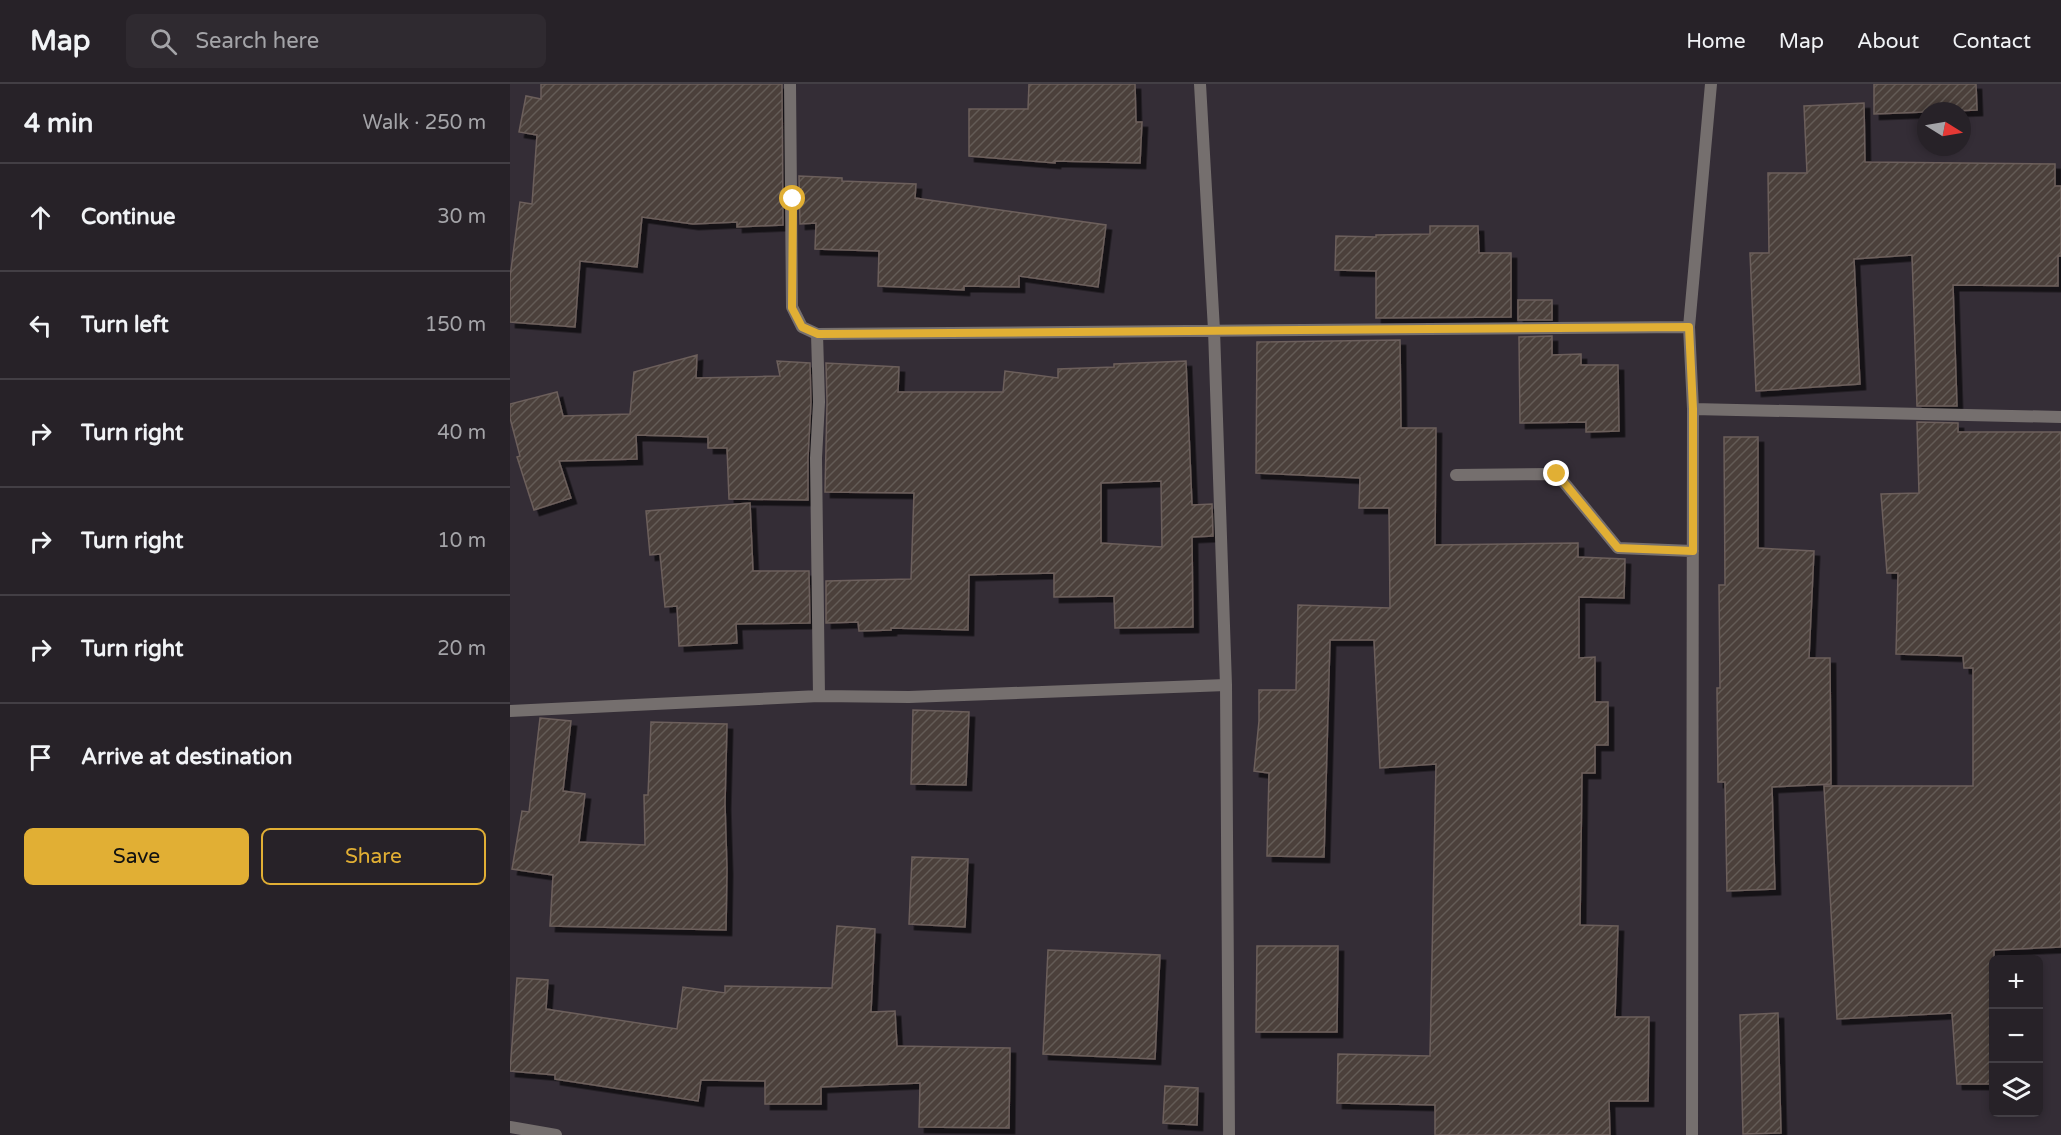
<!DOCTYPE html>
<meta charset="utf-8">
<style>
:root{--surface:#272228;--page:#2f2a30;--text:#f1f3f6;--muted:#a4a4a8;--line:#433f45;--accent:#e1af34}
body{margin:0;font-family:"Varela Round",sans-serif;background:var(--page);color:var(--text)}
.controls{position:absolute;right:18px;bottom:18px;display:grid;overflow:hidden;border-radius:9px;box-shadow:0 3px 9px #0003}
.controls button{width:54px;height:54px;display:grid;place-items:center;padding:0;border:0;border-bottom:2px solid var(--line);background:var(--surface);color:var(--text);font:30px sans-serif}
.compass{position:absolute;left:1407px;top:18px;width:54px;height:54px;border-radius:50%;background:var(--surface);box-shadow:0 3px 9px #0003;rotate:101deg}
.stop{position:absolute;width:18px;height:18px;margin:-14px;border:4px solid #e1af34;border-radius:50%;background:#fff}
.stop.end{background:#e1af34;border-color:#fff;box-shadow:0 2px 6px #0008}
.list{margin:0;padding:0;list-style:none}
h2{display:flex;justify-content:space-between;align-items:center;height:78px;margin:0;padding:0 24px;font-size:26px}
h2 small{font-size:20px;font-weight:400;color:var(--muted)}
.list li{display:grid;grid-template-columns:39px 1fr auto;gap:18px;align-items:center;box-sizing:border-box;height:108px;padding:0 24px;border-top:2px solid var(--line)}
.list b{display:block;font-size:22px;white-space:nowrap}
.list em{font-size:20px;font-style:normal;color:var(--muted)}
.actions{display:flex;gap:12px;padding:18px 24px}
.actions a{flex:1;padding:14px 0;border:2px solid var(--accent);border-radius:9px;text-align:center;font-size:21px;color:var(--accent)}
.actions .main{background:var(--accent);color:#111}
.icon{flex:none;width:33px;height:33px;fill:none;stroke:currentColor;stroke-width:2;stroke-linecap:round;stroke-linejoin:round}
.map{position:relative;flex:none;width:1551px;height:1051px;overflow:hidden}
header{display:flex;align-items:center;gap:36px;box-sizing:border-box;height:84px;padding:0 30px;background:var(--surface);border-bottom:2px solid var(--line)}
header strong{font-size:28px}
nav{display:flex;gap:33px;margin-inline-start:auto;font-size:21px}
.search{width:420px;height:54px;background:var(--page);display:flex;align-items:center;gap:15px;box-sizing:border-box;padding:0 21px;border-radius:9px;color:var(--muted);font-size:22px}
main{display:flex}
aside{flex:1;background:var(--surface)}
.map>svg:first-child{display:block}
.building{fill:url(#building-hatch);stroke:#6c5f5b;stroke-width:1.5;fill-rule:evenodd;filter:url(#shadow)}
.lines{fill:none;stroke-linecap:round;stroke-linejoin:round}
.street{stroke:#756f6e;stroke-width:12}
.route{stroke:#e1af34;stroke-width:8}
</style>
<header>
<strong>Map</strong>
<div class="search"><svg class="icon" aria-label="search" viewBox="0 0 24 24"><circle cx="10" cy="10" r="6"/><path d="M15 15l6 6"/></svg>Search here</div>
<nav><a>Home</a><a>Map</a><a>About</a><a>Contact</a></nav>
</header>
<main>
<aside>
<h2>4 min<small>Walk · 250 m</small></h2>
<ul class="list">
<li><svg class="icon" aria-label="ahead" viewBox="0 0 24 24"><path d="M12 20V5M6 11l6-6 6 6"/></svg><div><b>Continue</b></div><em>30 m</em></li>
<li><svg class="icon" aria-label="left" viewBox="0 0 24 24"><path d="M17 20v-9H6M10 6l-5 5 5 5"/></svg><div><b>Turn left</b></div><em>150 m</em></li>
<li><svg class="icon" aria-label="right" viewBox="0 0 24 24"><path d="M7 20v-9h11M14 6l5 5-5 5"/></svg><div><b>Turn right</b></div><em>40 m</em></li>
<li><svg class="icon" aria-label="right" viewBox="0 0 24 24"><path d="M7 20v-9h11M14 6l5 5-5 5"/></svg><div><b>Turn right</b></div><em>10 m</em></li>
<li><svg class="icon" aria-label="right" viewBox="0 0 24 24"><path d="M7 20v-9h11M14 6l5 5-5 5"/></svg><div><b>Turn right</b></div><em>20 m</em></li>
<li><svg class="icon" aria-label="arrive" viewBox="0 0 24 24"><path d="M6 21V4h12l-3 4 3 4H6"/></svg><div><b>Arrive at destination</b></div></li>
</ul>
<div class="actions"><a class="main">Save</a><a>Share</a></div>
</aside>
<div class="map">
<svg width="1551" height="1051" viewBox="0 0 1551 1051">
<defs>
<pattern id="building-hatch" width="6" height="6" patternUnits="userSpaceOnUse" patternTransform="scale(1.5)"><rect width="6" height="6" fill="#4b403b"/><path d="M-1 1l2-2M0 6l6-6M5 7l2-2" fill="none" stroke="#645b57"/></pattern>
<filter id="shadow"><feDropShadow dx="5.5" dy="5.5" stdDeviation="0" flood-color="#0009"/></filter>
</defs>
<rect width="100%" height="100%" fill="#342d36"/>
<!-- building -->
<path class="building" d="M31,0H272L273,141L227,143V138L183,140L132,133L127,183L70,177L65,243L0,238V193L10,118L22,120L27,51L9,48L16,12L31,15Z
M519,0H625L626,38H632L630,79L545,77V79L459,72V25H518Z
M1364,0H1466L1467,26L1364,30Z
M1354,19L1355,78L1545,80V102H1551V172H1548V202L1443,201L1447,322H1407L1402,171L1344,175L1350,300L1246,307L1240,169H1259L1258,89H1297L1294,22Z
M289,92L332,94V97L406,100L405,114L596,141L588,203L509,192V203L454,202V206L368,202L369,167L305,165L306,139L290,140Z
M920,142H968L969,169H1001V233L866,234V187L825,186L826,152L866,153V151L920,150Z
M1008,216H1042V236H1008Z
M1042,252V271L1071,270V281H1108L1109,347L1076,348V338L1010,339L1009,253Z
M890,256L891,344H926L925,461L1068,459V473L1115,475L1114,514L1069,513V574L1085,573V618H1098V661H1085V689H1072L1070,841L1108,842L1105,933H1139L1138,1017H1099L1100,1051H925V1021L827,1019L828,970L920,972L926,680L870,684L864,556H820L814,773L757,772L759,689L744,687L749,637V606H786L788,521L880,524L879,424H849L850,394L746,389L747,258Z
M187,271L186,294L270,292L267,277L300,279L301,318L298,374V416L219,415L217,364H198V353L126,351L127,375L49,377L61,414L24,426L7,373L10,372L0,334V320L47,308L53,332L120,330L124,288Z
M676,277L682,421L702,420L703,452L682,453L683,543L605,544L604,512L544,513V489L459,491L458,546L381,544V546L349,547L348,538L316,539V497L401,495L404,409L315,408L317,318L316,279L389,283L388,308H493L495,287L548,294V285L604,283V280ZM651,397L652,463L591,459V399Z
M1407,338L1448,339V348H1551V863L1484,866V1000H1447L1442,929L1327,935L1314,702H1463V584H1454L1453,572L1386,570L1388,489H1377L1371,410L1409,409Z
M1214,353H1248V464L1304,467L1299,574H1320L1321,700L1262,703L1265,805L1217,807L1215,698H1208L1207,604H1210L1209,501H1215Z
M240,419L243,487H299L300,539L226,540L227,559L169,562L167,522L155,523L150,470L140,471L136,427Z
M403,626L459,628L456,701L401,700Z
M30,634L61,637L53,707L75,710L69,758L135,761L134,711H138L141,638L217,640L215,720L217,785L216,846L40,842L43,791L2,785L12,727L19,728Z
M402,773L458,775L455,843L399,840Z
M327,842L365,845L361,928L385,927L387,962L500,964L499,1044L409,1043L410,999L311,1003V1020H255V997L191,996L188,1017L45,995V991L0,987L7,894L38,896L36,925L167,945L173,903L215,909V902L322,904Z
M747,862H828L827,948H746Z
M538,866L650,871L645,975L533,970Z
M1268,929L1271,1049L1233,1050L1230,931Z
M655,1002L688,1004L687,1041L653,1039Z"/>
<g class="lines">
<!-- street -->
<path class="street" d="M280,0L282,223L292,243L307,250L309,318L306,374L309,612
M690,0L704,246L716,601L719,1051
M307,250L1179,243
M1183,325L1551,333
M946,391L1047,390L1108,464L1183,467
M0,627L309,612L399,613L716,601
M0,1043L46,1051
M1182,1051L1183,325L1179,243L1201,0"/>
</g>
<g class="lines">
<!-- route -->
<path class="route" d="M283,115L282,224L292,243L308,250L1179,243L1183,325V467L1108,464L1047,390"/>
</g>
</svg>
<div class="controls">
<button>+</button>
<button>−</button>
<button><svg class="icon" aria-label="layers" viewBox="0 0 24 24"><path d="M12 4l9 5-9 5-9-5zM3 14l9 5 9-5"/></svg></button>
</div>
<svg class="compass" viewBox="-18 -18 36 36"><path d="M0-13l5 13h-10z" fill="#e53935"/><path d="M0 13l5-13h-10z" fill="#a4a4a8"/></svg>
<div class="stop" style="left:283px;top:115px"></div>
<div class="stop end" style="left:1047px;top:390px"></div>
</div>
</main>
